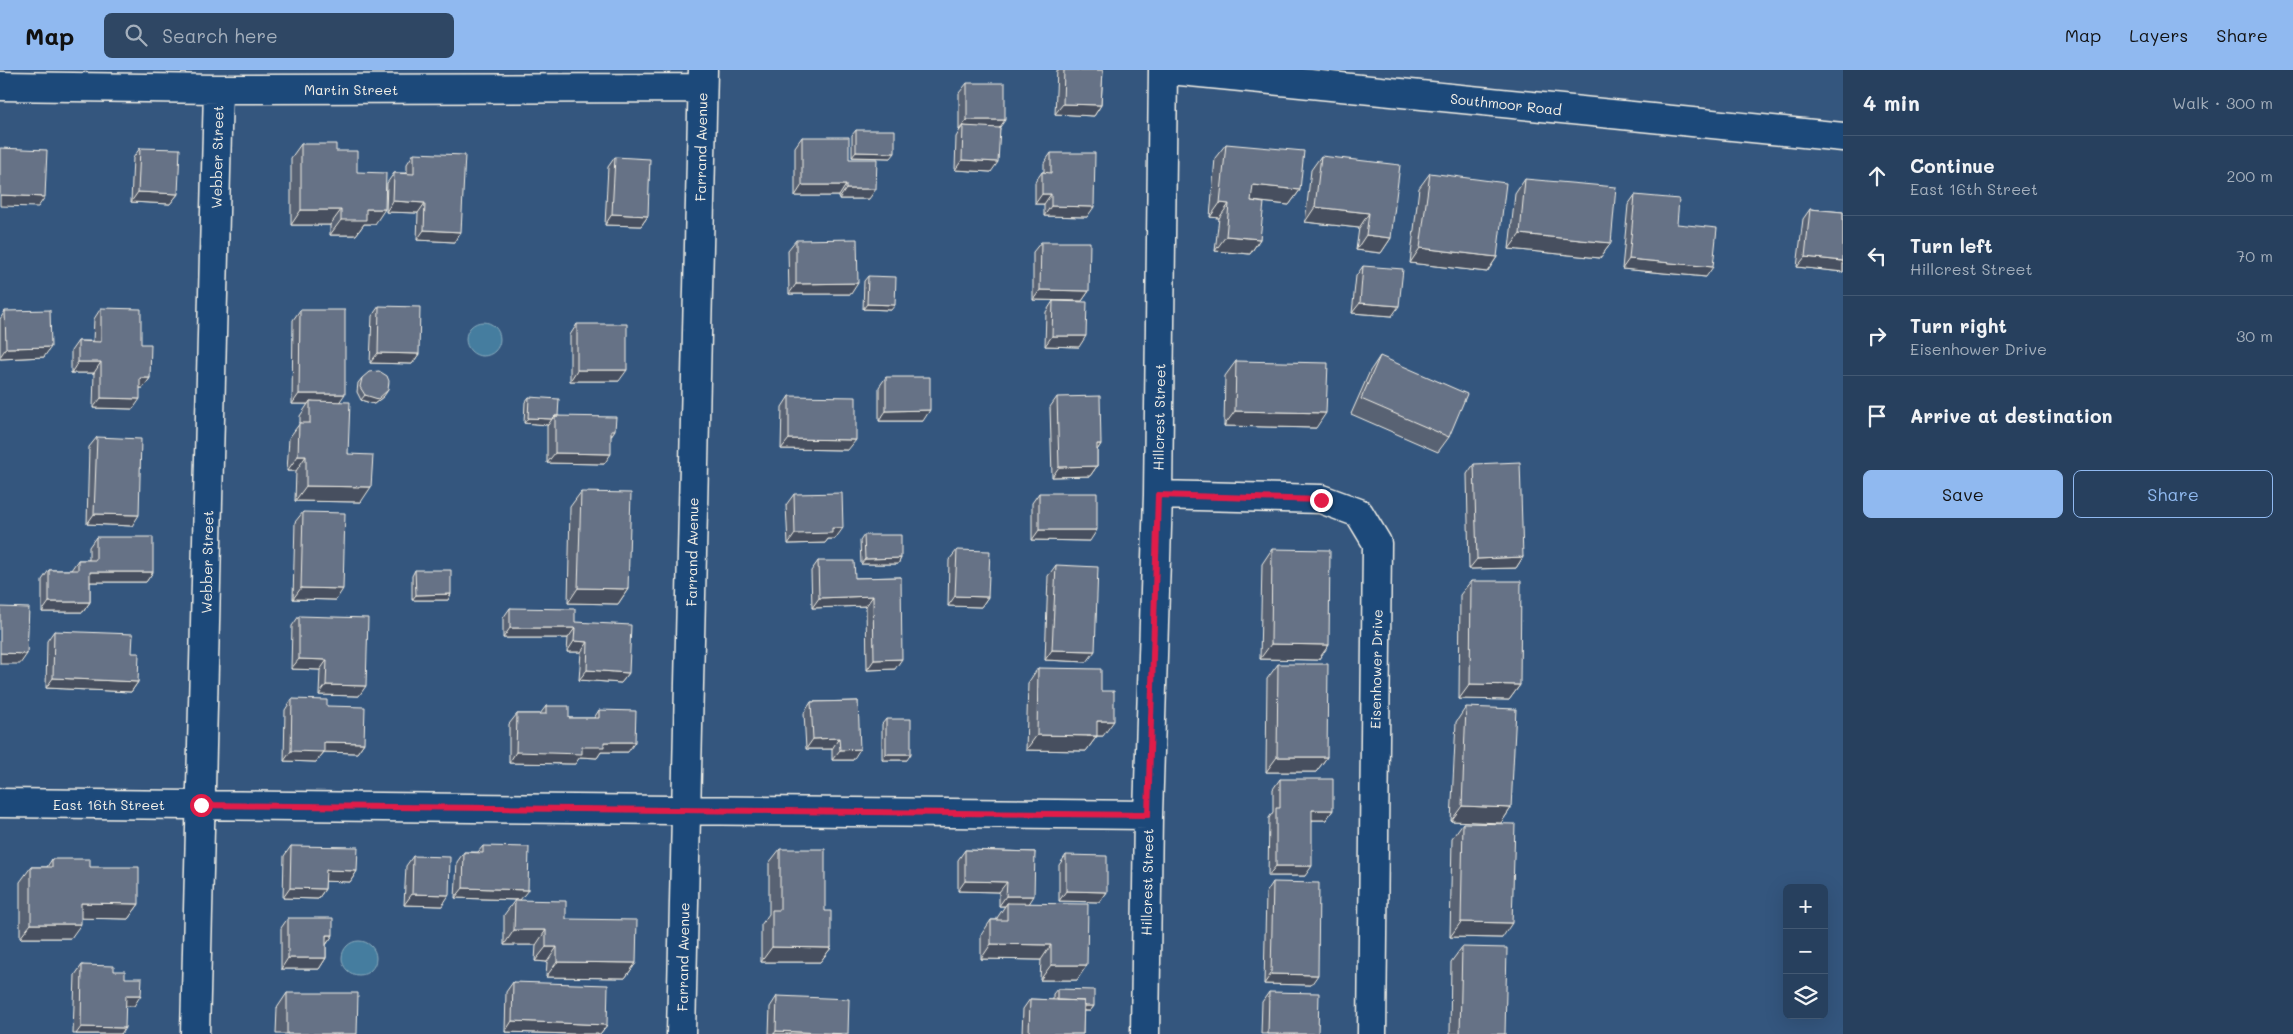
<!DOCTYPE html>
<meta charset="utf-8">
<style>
:root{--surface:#27405e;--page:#2f4764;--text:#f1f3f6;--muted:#a4afbc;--line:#435973;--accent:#90b9f0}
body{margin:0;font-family:Mali,sans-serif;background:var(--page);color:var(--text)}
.controls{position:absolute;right:15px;bottom:15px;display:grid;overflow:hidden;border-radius:8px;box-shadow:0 5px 20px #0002}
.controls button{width:45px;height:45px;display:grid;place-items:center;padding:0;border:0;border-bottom:1px solid var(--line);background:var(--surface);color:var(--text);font:25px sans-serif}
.stop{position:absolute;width:15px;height:15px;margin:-11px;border:4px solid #e11d48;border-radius:50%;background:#fff}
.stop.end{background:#e11d48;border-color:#fff;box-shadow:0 1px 5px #0008}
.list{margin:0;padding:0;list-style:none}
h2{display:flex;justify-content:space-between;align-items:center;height:65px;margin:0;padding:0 20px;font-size:21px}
h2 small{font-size:16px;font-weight:400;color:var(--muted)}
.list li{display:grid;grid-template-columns:32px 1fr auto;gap:15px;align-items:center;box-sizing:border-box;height:80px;padding:0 20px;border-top:1px solid var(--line)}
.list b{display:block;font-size:19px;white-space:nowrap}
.list p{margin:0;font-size:16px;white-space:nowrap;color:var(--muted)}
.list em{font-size:16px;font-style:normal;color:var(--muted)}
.actions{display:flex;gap:10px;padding:15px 20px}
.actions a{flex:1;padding:11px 0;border:1px solid var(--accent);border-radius:8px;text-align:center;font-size:18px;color:var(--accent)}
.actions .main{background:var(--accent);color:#111}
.icon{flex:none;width:28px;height:28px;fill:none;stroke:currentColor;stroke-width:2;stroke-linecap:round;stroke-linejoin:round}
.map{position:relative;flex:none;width:1843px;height:964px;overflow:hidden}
header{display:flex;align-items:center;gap:30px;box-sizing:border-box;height:70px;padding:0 25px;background:var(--accent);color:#111}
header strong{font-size:24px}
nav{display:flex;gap:28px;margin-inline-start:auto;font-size:18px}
.search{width:350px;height:45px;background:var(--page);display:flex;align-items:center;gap:12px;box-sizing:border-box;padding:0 18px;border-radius:8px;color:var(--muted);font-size:19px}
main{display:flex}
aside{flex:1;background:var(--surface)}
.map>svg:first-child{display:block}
.water{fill:#447d9f;stroke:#8aabbc}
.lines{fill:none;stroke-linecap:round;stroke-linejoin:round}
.street-casing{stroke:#f4f1e8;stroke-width:31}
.street{stroke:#1f4a7a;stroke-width:28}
.wall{fill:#586273;stroke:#f4f1e8}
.shaded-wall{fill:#47505e;stroke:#f4f1e8}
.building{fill:#667286;stroke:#f4f1e8}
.route{stroke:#e11d48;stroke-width:6}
.labels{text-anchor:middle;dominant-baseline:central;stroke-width:4;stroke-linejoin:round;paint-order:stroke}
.street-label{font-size:14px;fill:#f4f1e8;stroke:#1f4a7a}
</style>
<header>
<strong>Map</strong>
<div class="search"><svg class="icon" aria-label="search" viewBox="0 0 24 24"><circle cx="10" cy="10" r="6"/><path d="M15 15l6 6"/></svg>Search here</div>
<nav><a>Map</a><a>Layers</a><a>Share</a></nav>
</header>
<main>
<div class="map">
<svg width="1843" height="964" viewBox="0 0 1843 964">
<rect width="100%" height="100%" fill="#34567e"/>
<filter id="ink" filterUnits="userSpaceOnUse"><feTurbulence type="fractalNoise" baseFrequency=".02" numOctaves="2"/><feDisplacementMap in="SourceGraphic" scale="10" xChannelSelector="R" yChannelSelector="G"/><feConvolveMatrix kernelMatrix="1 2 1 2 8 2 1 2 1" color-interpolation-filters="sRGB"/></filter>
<g filter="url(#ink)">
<!-- water -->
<path class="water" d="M466 269a17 17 0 1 1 34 0a17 17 0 1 1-34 0Z
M342 888a17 17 0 1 1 34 0a17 17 0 1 1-34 0Z"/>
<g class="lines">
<!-- street casing -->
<g class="street-casing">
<path id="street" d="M1170,0L1843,67
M0,16L218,19L702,18
M1158,425L1321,429L1359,443L1377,473L1372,964
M0,733L1148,745
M195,964L218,19
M681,964L703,0
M1145,964L1148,745L1158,425L1163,0"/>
</g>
<!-- street -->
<use href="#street" class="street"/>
</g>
<!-- wall -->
<path class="wall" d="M1057,0H1103L1101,35L1094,46L1055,44Z
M967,13L1000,58L991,102L955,100L956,67L960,60H959V23Z
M856,60L891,88L852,87V65Z
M802,67L849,89L869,129H839V126H795V77Z
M301,74L336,81L357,102L375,154H364L356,165H330V155H291V88Z
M1226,74L1300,120L1289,135L1251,131L1260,169L1250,184L1215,181L1219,148L1210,147L1215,88Z
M140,78L178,124L170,134L131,132L133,88Z
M414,83L454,172L417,170L418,143L386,142L387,113L394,103H407V94Z
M1051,83L1087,147L1044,146V134H1035V112L1042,102H1044V93Z
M1321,86L1391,168L1381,183L1356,180L1359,158L1305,152L1311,100Z
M615,87L648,146L641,156L605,155L608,97Z
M1430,103L1497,187L1487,202L1410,193L1419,118Z
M1525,109L1611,173L1600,188L1509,179L1515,124Z
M1635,125L1677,154L1706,207L1622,199L1628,135Z
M1810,139L1843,142V202L1797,197L1803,149Z
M796,170L851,224H789L788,180Z
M1041,172L1089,221L1082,231L1033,230V182Z
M1363,196L1392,246L1352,243L1356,206Z
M868,206L891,240L863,239L864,211Z
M1053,231L1079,277L1045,276L1046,242Z
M379,236L419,284L412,294L370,293L372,246Z
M101,238L141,274L150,308L143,318H140L133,339L93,338L94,303H71V281L78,271H93L94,249Z
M300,240L339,331L348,384L361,432L295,431L296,401H287L289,368L300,353V346L308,334H292L293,250Z
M5,241L44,287L0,289V249Z
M577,254L619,311H570V265Z
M1380,286L1449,367L1438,382L1351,344L1370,301Z
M1236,291L1316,358L1224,356L1225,306Z
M886,307L923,351H879V317Z
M362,308L384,326L374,334L361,330L357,322L358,313Z
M789,326L848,380L781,379L782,337Z
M529,327L558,346L615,360L611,366L604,394L547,393V356L548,355L524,353L525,332Z
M1057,327L1101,374L1097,380V396L1090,406L1052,407L1050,337Z
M97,367L132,456L87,454L89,377Z
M1474,394L1523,487L1516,498L1469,499L1467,404Z
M581,422L628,519L618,534L568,533L570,437Z
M1039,423L1090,471L1032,470V433Z
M794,424L835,469H828L825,473L788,474L786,435Z
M303,442L336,530L293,529L295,452Z
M864,465L901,488L898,494H861L860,471Z
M96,467L153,502L146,512H90V532L83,542H42V510L49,500H71L78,490H89V477Z
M1272,479L1329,575L1318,590L1260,589L1262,494Z
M957,480L988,527L981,537L948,536L949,490Z
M818,491L855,508L901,507L895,599L867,600L866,536L812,538L811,501Z
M1056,495L1087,592L1045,590L1048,506Z
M415,500L451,524L448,530H412V506Z
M1471,511L1520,615L1509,630L1459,629L1460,525Z
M510,538L575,552L629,603L621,613L579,610L581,582H567L568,568H503V548Z
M299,546L359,626L319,625L320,600L291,599L292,556Z
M54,561L132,583L138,612L131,622L46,618L47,571Z
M1278,594L1327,687L1316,702H1266L1267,609Z
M1038,598L1101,621L1103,666H1097L1086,681L1026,680L1028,613Z
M292,629L327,636L364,673L357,683L324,682L316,692L284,691L285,640Z
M858,631L853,690H832V679H806L804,643L811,632Z
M546,636L569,648H594L599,640L628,682H601L597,688L580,687L575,694L509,693V654L517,644H540Z
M1466,637L1511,738L1501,753L1451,751L1456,652Z
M886,649L907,690H882V654Z
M1280,709L1333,740L1326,750H1312L1305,806H1268L1269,748L1273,742V719Z
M1463,753L1502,868L1450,867L1452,768Z
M291,776L357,801L350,812L325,811V819L318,829L283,828L284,786Z
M483,776L520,830L566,849L636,893L625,908L546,907L547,892L535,891L536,875H504V845L515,830L455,828L457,792L464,782H478Z
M780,779L825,841L831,878L820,892H761V855L769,844V793Z
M965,780L1035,782L1029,834L1077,910H1040L1041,890L981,889V865L991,850H997V848L1005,836H999V822L958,821V790Z
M1066,785L1107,822L1100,832L1059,831V795Z
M413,786L442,836L404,835L406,796Z
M52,789L90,797L139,834L128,849L81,848L71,868H20V812L31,797H47Z
M1273,812L1311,915L1264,914L1266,823Z
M288,848L333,865L326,875V888L319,899H281V858Z
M1462,877L1505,964H1450L1451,892Z
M82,895L114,901L125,908L134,936H125L121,964H73L75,905Z
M513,912L607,955L600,964H572L505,962L506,922Z
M1057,919L1094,936L1090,941H1083V964H1022L1023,939L1030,929L1053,930V924Z
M1269,922L1318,964H1261L1262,932Z
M287,923L357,964H276L277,938Z
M777,926L848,964H769L770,937Z"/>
<!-- shaded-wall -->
<path class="shaded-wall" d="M1063,34L1101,35L1094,46L1055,44Z
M967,50H1005L998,60L963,56L960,60H959Z
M856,82L895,83L891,88L852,87Z
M962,90L998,92L991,102L955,100Z
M802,115H846L839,126H795Z
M1253,115L1300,120L1289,135L1242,130Z
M846,119H876L869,129H839Z
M138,122L178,124L170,134L131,132Z
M1042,124H1051L1044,134H1035Z
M0,125L45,127L38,137L0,136Z
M393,131L425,133L418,143L386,142Z
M1220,133L1229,134L1219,148L1210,147Z
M1051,136L1094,137L1087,147L1044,146Z
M1315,137L1369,143L1359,158L1305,152Z
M366,139H385L375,154H364L356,165H330L341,150Z
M301,140H341L330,155H291Z
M612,144L648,146L641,156L605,155Z
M424,160L461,162L454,172L417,170Z
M1520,164L1611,173L1600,188L1509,179Z
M1366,165L1391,168L1381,183L1356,180Z
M1226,166L1260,169L1250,184L1215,181Z
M1420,178L1497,187L1487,202L1410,193Z
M1805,187L1843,191V202L1797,197Z
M1629,189L1713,197L1706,207L1622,199Z
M858,213L851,224H789L796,214Z
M1040,220L1089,221L1082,231L1033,230Z
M1360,233L1399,236L1392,246L1352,243Z
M867,234L895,235L891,240L863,239Z
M1052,266H1086L1079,277L1045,276Z
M51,277L44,287L0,289V287L6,278Z
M378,283L419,284L412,294L370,293Z
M78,292H101L94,303H71Z
M577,300H627L619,311H570Z
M140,308H150L143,318H133Z
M388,320L384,326L374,334L361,330L365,325Z
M299,324H345L338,334L310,331L308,334H292Z
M101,328L140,329L133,339L93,338Z
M930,340L923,351H879L886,341Z
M1235,341L1326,343L1316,358L1224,356Z
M528,348L552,349L548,355L524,353Z
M789,369L856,370L848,380L781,379Z
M1097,374H1101L1094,385Z
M555,383L611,384L604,394L547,393Z
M298,386H306L296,401H287Z
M1097,396L1090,406L1052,407L1059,397Z
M306,416L371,417L361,432L295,431Z
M94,444L139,445L132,456L87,454Z
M832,458H843L835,469H828L825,473L788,474L795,464Z
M1039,460H1097L1090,471L1032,470Z
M1523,487L1516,498L1469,499L1477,489Z
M901,488L898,494H861L865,489Z
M90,502H153L146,512H83Z
M301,518L343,519L336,530L293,529Z
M578,518L628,519L618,534L568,533Z
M451,524L448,530H412L416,525Z
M873,526L866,536L812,538L819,528Z
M955,526L988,527L981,537L948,536Z
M49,532H90L83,542H42Z
M510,558H575L568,568H503Z
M574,571L588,572L581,582H567Z
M1271,574L1329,575L1318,590L1260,589Z
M1052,580L1095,581L1087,592L1045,590Z
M0,583L27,584L20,594H0Z
M299,589L327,590L320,600L291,599Z
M902,589L895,599L867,600L874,590Z
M587,600L629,603L621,613L579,610Z
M53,608L138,612L131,622L46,618Z
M1470,614L1520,615L1509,630L1459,629Z
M326,615L366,616L359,626L319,625Z
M1097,651H1114L1103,666H1087Z
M1037,665L1097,666L1086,681L1026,680Z
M839,668L832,679H806L813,669Z
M324,672L364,673L357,683L324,682L316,692L284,691L291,681Z
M604,672H635L628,682H601L597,688L580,687L575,694L509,693L516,682Z
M860,679L853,690H832L840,680Z
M886,684H911L907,690H882Z
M1277,687H1327L1316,702H1266Z
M1462,736L1511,738L1501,753L1451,751Z
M1312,740H1333L1326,750H1305Z
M1276,796H1312L1305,806H1268Z
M326,800L357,801L350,812L318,811Z
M965,811L1007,812L999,822L958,821Z
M290,818L325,819L318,829L283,828Z
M463,818L528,820L520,830L455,828Z
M1066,821L1107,822L1100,832L1059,831Z
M412,824L449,825L442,836L404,835Z
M1006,826H1034L1027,837L1007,833L1005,836H999Z
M81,833L139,834L128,849L71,848Z
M1461,852L1512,853L1502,868L1450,867Z
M31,854H81L71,868H20Z
M514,860H546L536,875H504Z
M326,865H333L325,876Z
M991,874L1051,875L1041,890L981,889Z
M546,877H557L547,892L535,891Z
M772,877L831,878L820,892H761Z
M288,888H326L319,899H281Z
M557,892L636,893L625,908L546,907Z
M1051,895H1087L1077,910H1040Z
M1271,904L1318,905L1311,915L1264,914Z
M126,925H141L134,936H118Z
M1057,935L1094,936L1090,941L1053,940Z
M512,951L607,955L600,964H572L505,962Z
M81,957L125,958L121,964H76Z
M776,961L847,964H774Z"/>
<!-- building -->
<path class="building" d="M1064,0H1103L1101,35L1063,34Z
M967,13H1005V50H967Z
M963,56L1000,58L998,92L962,90Z
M856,60H895V83L856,82Z
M802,67H849V89H877L876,119H846V115H802Z
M301,74H336V81H357V102L386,103L385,139H366V150H341V140H301Z
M1226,74L1304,81L1300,120L1253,115L1251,131L1264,133L1260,169L1226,166L1229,134L1220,133Z
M0,78L47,80L45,127L0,125Z
M140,78L180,79L178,124L138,122Z
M414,83L465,85L461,162L424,160L425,133L393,131L394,103L414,104Z
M1051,83H1095L1094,137L1051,136V124H1042V102L1051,103Z
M1321,86L1400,95L1391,168L1366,165L1369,143L1315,137Z
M615,87L650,89L648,146L612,144Z
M1430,103L1506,113L1497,187L1420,178Z
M1525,109L1616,117L1611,173L1520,164Z
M1635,125L1679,129L1677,154L1717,158L1713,197L1629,189Z
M1810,139L1843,142V191L1805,187Z
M857,169L858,213L796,214V170Z
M1041,172H1090L1089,221L1040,220Z
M1363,196L1403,199L1399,236L1360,233Z
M868,206L896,207L895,235L867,234Z
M1053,231L1087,232L1086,266H1052Z
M379,236L420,237L419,284L378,283Z
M101,238L141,239V274H151L150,308H140V329L101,328V292H78V271L101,272Z
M50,240L51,277L6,278L5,241Z
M300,240H345V324H299Z
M577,254H627V300H577Z
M1380,286L1467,324L1449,367L1361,329Z
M1236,291L1328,293L1326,343L1235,341Z
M379,301L387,306L389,311L388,320L378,329L365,325L360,317L362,308L369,302Z
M886,307H930V340L886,341Z
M789,326L856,327V370L789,369Z
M1100,326L1101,374H1097V396L1059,397L1057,327Z
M529,327L559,329L558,346H555L552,349L528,348Z
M310,331L350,332L348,384L373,385L371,417L306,416V386H298L299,353H310Z
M555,346L616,347L615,360H611V384L555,383Z
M97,367L141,369L139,445L94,444Z
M1520,392L1523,487L1477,489L1474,394Z
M581,422L631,423L628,519L578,518Z
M842,423L843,458H832V463L795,464L794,424Z
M1039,423H1097V460H1039Z
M303,442L345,443L343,519L301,518Z
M864,465H901V488L865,489Z
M96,467H153V502H90V532H49V500H78V490H96Z
M1272,479L1330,480L1329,575L1271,574Z
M957,480L990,481L988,527L955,526Z
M818,491H854L855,508L901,507L902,589L874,590L873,526L819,528Z
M1056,495L1098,497L1095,581L1052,580Z
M415,500H451V524L416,525Z
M1471,511H1521L1520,615L1470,614Z
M0,537L29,538L27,584L0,583Z
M510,538L575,539V552L631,555L629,603L587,600L588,572L574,571L575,558H510Z
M299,546L368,548L366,616L326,615L327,590L299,589Z
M54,561L133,564L132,583H139L138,612L53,608Z
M1278,594H1328L1327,687H1277Z
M1038,598L1101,599V621H1114V651H1097V666L1037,665Z
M292,629L327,630V636L365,637L364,673L324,672V682L291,681Z
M858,631L860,679L840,680L839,668L813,669L811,632Z
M546,636H569V648H599V640L636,641L635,672H604V677H582V684L516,682L517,644H546Z
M1466,637L1516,639L1511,738L1462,736Z
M886,649H911V684H886Z
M1280,709H1333V740H1312V796H1276V738H1280Z
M1463,753L1515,754L1512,853L1461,852Z
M291,776L358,777L357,801L326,800L325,819L290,818Z
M483,776L529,777L528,820L463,818L464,782L483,783Z
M780,779H825V841H831V878L772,877V840H780Z
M965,780L1035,782L1034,826H1006L1007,812L965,811Z
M1066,785L1107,786V822L1066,821Z
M413,786L450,787L449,825L412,824Z
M52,789H90V797H139V834L81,833V854H31V797H52Z
M1273,812L1319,813L1318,905L1271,904Z
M515,830L566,831V849L637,850L636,893L557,892V877H546V860H514Z
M1007,833L1088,834L1087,895H1051V875L991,874V850H1007Z
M288,848H333V865H326V888H288Z
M1462,877L1507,878L1505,964H1460Z
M82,895L114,896V901H125V908H142L141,925H126L125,958L81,957Z
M513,912L608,915L607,955L512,951Z
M1057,919L1094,920V936H1084V931L1057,930Z
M1269,922L1319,923L1318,964H1268Z
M287,923H358L357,964H287Z
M777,926L849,929L848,964L776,961Z
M1030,929L1084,931L1083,964H1029Z"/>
</g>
<g class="lines" filter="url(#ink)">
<!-- route -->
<path class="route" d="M201,735L1148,745L1158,425L1321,430"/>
</g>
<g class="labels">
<!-- street labels -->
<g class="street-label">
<text x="351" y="19">Martin Street</text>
<text transform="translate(1506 34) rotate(6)">Southmoor Road</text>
<text transform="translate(701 77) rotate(-89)">Farrand Avenue</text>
<text transform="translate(217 87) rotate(-89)">Webber Street</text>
<text transform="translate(1159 347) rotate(-89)">Hillcrest Street</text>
<text transform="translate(692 482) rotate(-89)">Farrand Avenue</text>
<text transform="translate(207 492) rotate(-89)">Webber Street</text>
<text transform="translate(1376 599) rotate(-89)">Eisenhower Drive</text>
<text x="109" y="734">East 16th Street</text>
<text transform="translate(1147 812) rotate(-89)">Hillcrest Street</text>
<text transform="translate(683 887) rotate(-89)">Farrand Avenue</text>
</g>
</g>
</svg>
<div class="controls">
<button>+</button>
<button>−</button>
<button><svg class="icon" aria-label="layers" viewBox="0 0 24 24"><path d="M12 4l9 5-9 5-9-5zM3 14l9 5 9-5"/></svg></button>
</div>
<div class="stop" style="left:201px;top:735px"></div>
<div class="stop end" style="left:1321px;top:430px"></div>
</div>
<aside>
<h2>4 min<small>Walk · 300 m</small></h2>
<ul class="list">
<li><svg class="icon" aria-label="ahead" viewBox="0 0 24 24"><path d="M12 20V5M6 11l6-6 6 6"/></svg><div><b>Continue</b><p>East 16th Street</p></div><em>200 m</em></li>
<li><svg class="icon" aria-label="left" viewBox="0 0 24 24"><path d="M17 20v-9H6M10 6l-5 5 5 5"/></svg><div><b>Turn left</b><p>Hillcrest Street</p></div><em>70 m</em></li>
<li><svg class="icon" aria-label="right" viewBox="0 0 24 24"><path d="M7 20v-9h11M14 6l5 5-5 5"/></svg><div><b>Turn right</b><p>Eisenhower Drive</p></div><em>30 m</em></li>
<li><svg class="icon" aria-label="arrive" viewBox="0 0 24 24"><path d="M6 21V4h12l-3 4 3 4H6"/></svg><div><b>Arrive at destination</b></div></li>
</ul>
<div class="actions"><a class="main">Save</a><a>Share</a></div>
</aside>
</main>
